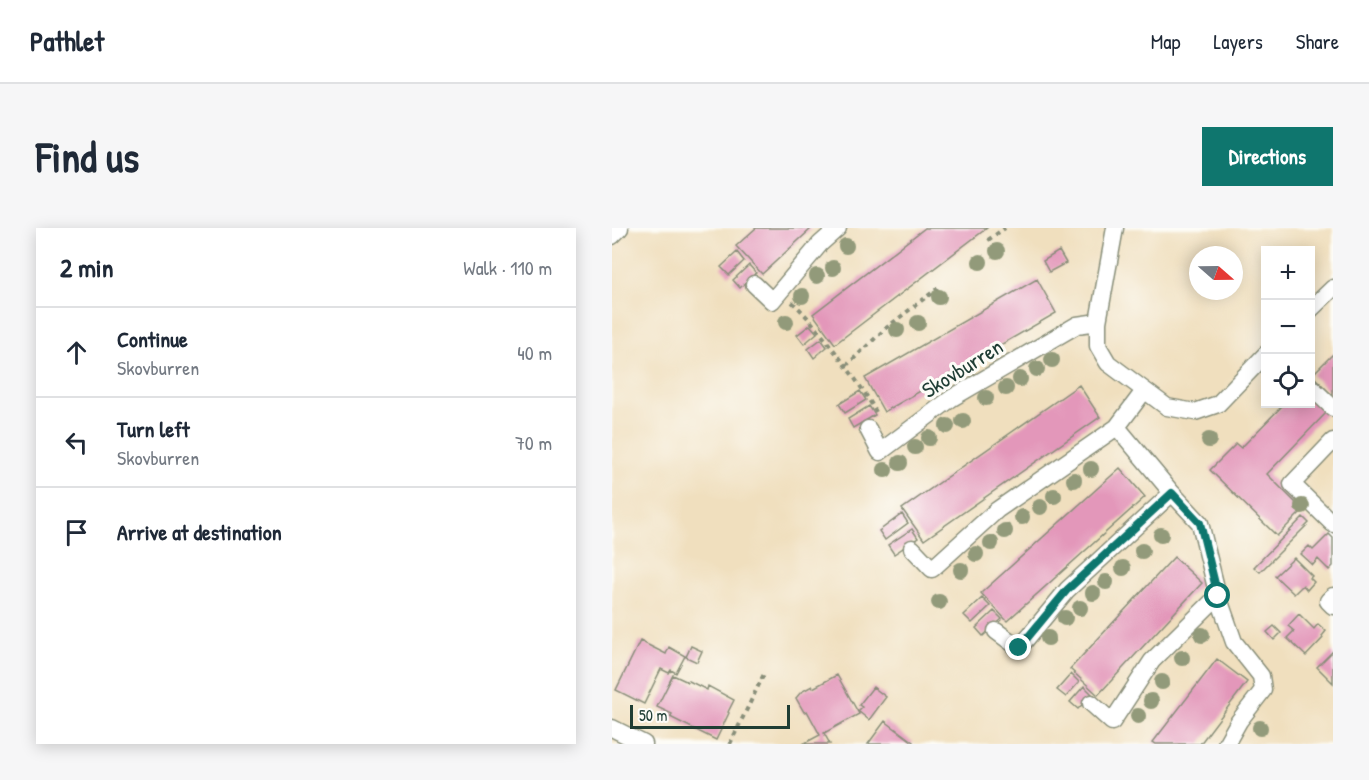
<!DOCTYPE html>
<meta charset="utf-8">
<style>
:root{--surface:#fff;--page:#f6f6f7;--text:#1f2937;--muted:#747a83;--line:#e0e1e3;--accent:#0f766e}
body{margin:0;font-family:"Patrick Hand",sans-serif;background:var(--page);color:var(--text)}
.controls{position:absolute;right:18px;top:18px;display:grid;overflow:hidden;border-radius:0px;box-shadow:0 3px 15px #0003}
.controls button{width:54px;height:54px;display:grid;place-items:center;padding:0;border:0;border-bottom:2px solid var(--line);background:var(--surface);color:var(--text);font:30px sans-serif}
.compass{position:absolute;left:577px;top:18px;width:54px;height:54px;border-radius:50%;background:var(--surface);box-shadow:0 3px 15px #0003;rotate:110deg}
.scale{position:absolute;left:18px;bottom:15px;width:160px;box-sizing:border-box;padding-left:6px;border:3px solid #1f3d34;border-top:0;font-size:16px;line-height:21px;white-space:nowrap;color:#1f3d34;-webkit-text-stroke:4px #fdfcf7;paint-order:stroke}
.stop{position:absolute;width:18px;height:18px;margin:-14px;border:4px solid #0f766e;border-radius:50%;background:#fff}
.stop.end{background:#0f766e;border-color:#fff;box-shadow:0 2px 6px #0008}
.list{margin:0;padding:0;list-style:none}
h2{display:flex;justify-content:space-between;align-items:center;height:78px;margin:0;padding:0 24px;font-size:26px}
h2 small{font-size:20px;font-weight:400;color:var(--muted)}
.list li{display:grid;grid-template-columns:39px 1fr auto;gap:18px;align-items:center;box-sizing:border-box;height:90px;padding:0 24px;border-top:2px solid var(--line)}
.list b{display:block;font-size:22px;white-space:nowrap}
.list p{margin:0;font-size:20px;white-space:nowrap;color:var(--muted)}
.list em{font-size:20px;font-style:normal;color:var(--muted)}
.icon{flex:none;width:33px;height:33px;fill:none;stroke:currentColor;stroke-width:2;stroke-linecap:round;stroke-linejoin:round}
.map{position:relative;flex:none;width:721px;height:516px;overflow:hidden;border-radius:0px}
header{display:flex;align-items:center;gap:36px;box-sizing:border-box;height:84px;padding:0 30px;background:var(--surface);border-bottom:2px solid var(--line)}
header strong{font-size:28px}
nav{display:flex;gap:33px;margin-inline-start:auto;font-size:21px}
.intro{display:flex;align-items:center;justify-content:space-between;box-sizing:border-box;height:144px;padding:0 36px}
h1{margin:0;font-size:42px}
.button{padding:15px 27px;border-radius:0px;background:var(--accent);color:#fff;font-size:21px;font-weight:700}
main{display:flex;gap:36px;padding:0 36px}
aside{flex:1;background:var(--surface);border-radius:0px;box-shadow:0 3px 15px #0003}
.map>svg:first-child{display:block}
.building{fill:#e397ba}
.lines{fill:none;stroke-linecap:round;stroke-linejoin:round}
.minor-casing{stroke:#888e79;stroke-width:19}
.path{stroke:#888e79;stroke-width:4;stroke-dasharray:4.5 4.5;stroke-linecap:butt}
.minor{stroke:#fff;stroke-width:16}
.tree{fill:#929a7a}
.route{stroke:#0f766e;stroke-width:8}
.labels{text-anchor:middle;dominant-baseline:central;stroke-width:6;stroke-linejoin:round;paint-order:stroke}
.street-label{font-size:22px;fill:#1f3d34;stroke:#fdfcf7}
</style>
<header>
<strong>Pathlet</strong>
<nav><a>Map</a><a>Layers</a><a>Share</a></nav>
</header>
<div class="intro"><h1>Find us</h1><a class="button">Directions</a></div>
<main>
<aside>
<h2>2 min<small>Walk · 110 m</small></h2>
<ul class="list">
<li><svg class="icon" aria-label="ahead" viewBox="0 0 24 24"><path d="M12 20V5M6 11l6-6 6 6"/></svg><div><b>Continue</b><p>Skovburren</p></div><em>40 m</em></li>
<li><svg class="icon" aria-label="left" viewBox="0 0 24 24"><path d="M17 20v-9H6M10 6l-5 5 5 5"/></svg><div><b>Turn left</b><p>Skovburren</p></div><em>70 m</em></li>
<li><svg class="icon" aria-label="arrive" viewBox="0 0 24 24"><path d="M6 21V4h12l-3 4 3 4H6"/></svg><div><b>Arrive at destination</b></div></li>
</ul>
</aside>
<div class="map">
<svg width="721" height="516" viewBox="0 0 721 516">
<rect width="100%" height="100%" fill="#fdfcf7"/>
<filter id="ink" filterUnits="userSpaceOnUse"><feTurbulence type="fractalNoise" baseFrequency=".0167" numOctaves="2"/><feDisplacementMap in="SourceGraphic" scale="12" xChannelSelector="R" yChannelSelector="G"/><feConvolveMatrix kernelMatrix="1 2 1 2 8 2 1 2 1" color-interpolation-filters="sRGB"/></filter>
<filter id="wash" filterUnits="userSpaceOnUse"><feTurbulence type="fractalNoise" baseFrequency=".008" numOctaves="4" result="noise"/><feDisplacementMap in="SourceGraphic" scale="24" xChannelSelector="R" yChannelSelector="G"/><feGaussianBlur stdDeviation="1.35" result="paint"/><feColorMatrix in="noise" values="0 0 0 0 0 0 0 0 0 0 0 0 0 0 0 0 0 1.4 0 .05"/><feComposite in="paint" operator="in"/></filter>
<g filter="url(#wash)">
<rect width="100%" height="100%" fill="#f0dfbe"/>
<g id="blocks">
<!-- building -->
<path class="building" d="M144,0H200L150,46L124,18Z
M313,0H375L223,116L201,86Z
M447,23L454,35L437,44L431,33Z
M125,24L132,33L117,47L109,39Z
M137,37L144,45L128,60L121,52Z
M425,51L444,85L272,184L253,150Z
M198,97L205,105L192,116L185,107Z
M209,111L215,119L202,130L196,121Z
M721,126V168L700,147Z
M467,157L488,189L312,312L290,281Z
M248,163L254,172L233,185L227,176Z
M698,170L714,185L655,246L691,282L665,308L598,242L624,216L629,220L672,176H698Z
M257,178L263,187L241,200L236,191Z
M508,240L533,269L395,393L369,365Z
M290,286L296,295L273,312L267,303Z
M691,289L697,295L648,344L642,339Z
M300,301L306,310L282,326L276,317Z
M717,306L721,310V338L717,342L706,331L701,337L689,326L697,318L701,322Z
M562,329L590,355L486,467L458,441Z
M682,330L700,348L698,350L702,354L695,362L691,357L682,366L663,348Z
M370,370L378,378L360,395L352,387Z
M382,383L390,391L371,408L364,400Z
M687,386L702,401L706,396L714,403L710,408L711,410L694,428L675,410L682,403L676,398Z
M662,398L669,405L662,412L655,404Z
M28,413L54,426L57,419L73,428L64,445L59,442L57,445L49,441L32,476L4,462Z
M79,418L90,423L85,434L74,429Z
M721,423V455L705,439Z
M605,431L635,454L588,516H544L541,514Z
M459,446L467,454L454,469L445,462Z
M61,447L76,454L77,453L95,462L96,458L122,472L116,484L117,485L104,512L58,489L60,486L45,479Z
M225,447L247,486L212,505L218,516H191L208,507L195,483L192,484L184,470L189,464L200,458L201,460Z
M472,458L480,466L466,481L458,474Z
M261,459L274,469L257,492L246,483L250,479L247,477Z
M273,493L301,514L300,516H256Z"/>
</g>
</g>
<g filter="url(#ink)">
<use href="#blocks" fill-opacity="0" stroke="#888e79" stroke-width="1.5"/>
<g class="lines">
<!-- minor casing -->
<g class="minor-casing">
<path id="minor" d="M503,0L486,94V118L496,135L555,179L583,184L606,176L654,126
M0,8L8,0
M142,56L160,73L208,16L226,0
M698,82L721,60
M698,158L721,180
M505,199L560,265L588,295L606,368L622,414L649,448L651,462L627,493L614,516
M256,201L268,224L340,170L465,97L486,94
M721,213L680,256L721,296
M300,320L320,341L385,282L505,199L532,163
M721,368L716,373L721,378
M384,403L407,420L455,362L560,265
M479,475L500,494L540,433L606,368
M0,500L32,516"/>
</g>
<!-- path -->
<path class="path" d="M376,12L393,0
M180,74C194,86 205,101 217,116C234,138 251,160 264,184
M234,138L274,100L326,60
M118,516L152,446"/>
<!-- minor -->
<use href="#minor" class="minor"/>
</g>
<!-- trees -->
<g class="tree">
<circle cx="234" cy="18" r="8"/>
<circle cx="385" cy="23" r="8"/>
<circle cx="368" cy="34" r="8"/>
<circle cx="221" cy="40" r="8"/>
<circle cx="205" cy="48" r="8"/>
<circle cx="190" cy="68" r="8"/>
<circle cx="327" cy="69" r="8"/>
<circle cx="174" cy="94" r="8"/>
<circle cx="306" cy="95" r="8"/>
<circle cx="285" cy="102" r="8"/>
<circle cx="440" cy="132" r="8"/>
<circle cx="425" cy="141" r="8"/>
<circle cx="408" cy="151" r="8"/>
<circle cx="394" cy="160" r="8"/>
<circle cx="374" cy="170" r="8"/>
<circle cx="351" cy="193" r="8"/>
<circle cx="335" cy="198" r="8"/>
<circle cx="317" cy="210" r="8"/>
<circle cx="597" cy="212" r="8"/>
<circle cx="303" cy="219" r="8"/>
<circle cx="288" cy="235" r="8"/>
<circle cx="479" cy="241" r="8"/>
<circle cx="273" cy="242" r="8"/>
<circle cx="462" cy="252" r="8"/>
<circle cx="442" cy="268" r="8"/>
<circle cx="690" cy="278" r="8"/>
<circle cx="428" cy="279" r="8"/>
<circle cx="410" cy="289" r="8"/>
<circle cx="393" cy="303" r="8"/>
<circle cx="549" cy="307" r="8"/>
<circle cx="379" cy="315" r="8"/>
<circle cx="530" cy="323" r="8"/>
<circle cx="364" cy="326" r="8"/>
<circle cx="511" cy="340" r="8"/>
<circle cx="349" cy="342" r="8"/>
<circle cx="494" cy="354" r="8"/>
<circle cx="481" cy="365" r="8"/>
<circle cx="327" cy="374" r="8"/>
<circle cx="468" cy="380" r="8"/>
<circle cx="453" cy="390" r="8"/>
<circle cx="590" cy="407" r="8"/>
<circle cx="436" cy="410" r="8"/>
<circle cx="570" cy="430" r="8"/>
<circle cx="550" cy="454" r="8"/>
<circle cx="539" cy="473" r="8"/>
<circle cx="526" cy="488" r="8"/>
<circle cx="648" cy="500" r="8"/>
</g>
</g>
<g class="lines" filter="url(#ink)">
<!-- route -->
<path class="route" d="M407,420L455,362L560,265L588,295L606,368"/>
</g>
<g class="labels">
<!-- street labels -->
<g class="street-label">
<text transform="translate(350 140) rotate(-32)">Skovburren</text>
</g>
</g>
</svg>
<div class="controls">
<button>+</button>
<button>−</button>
<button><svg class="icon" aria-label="locate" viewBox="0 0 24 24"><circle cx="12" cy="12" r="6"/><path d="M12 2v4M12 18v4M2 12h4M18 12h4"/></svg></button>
</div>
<svg class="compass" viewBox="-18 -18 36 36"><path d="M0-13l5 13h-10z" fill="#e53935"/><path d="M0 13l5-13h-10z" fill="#747a83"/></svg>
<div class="scale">50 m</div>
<div class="stop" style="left:606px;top:368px"></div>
<div class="stop end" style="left:407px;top:420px"></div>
</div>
</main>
